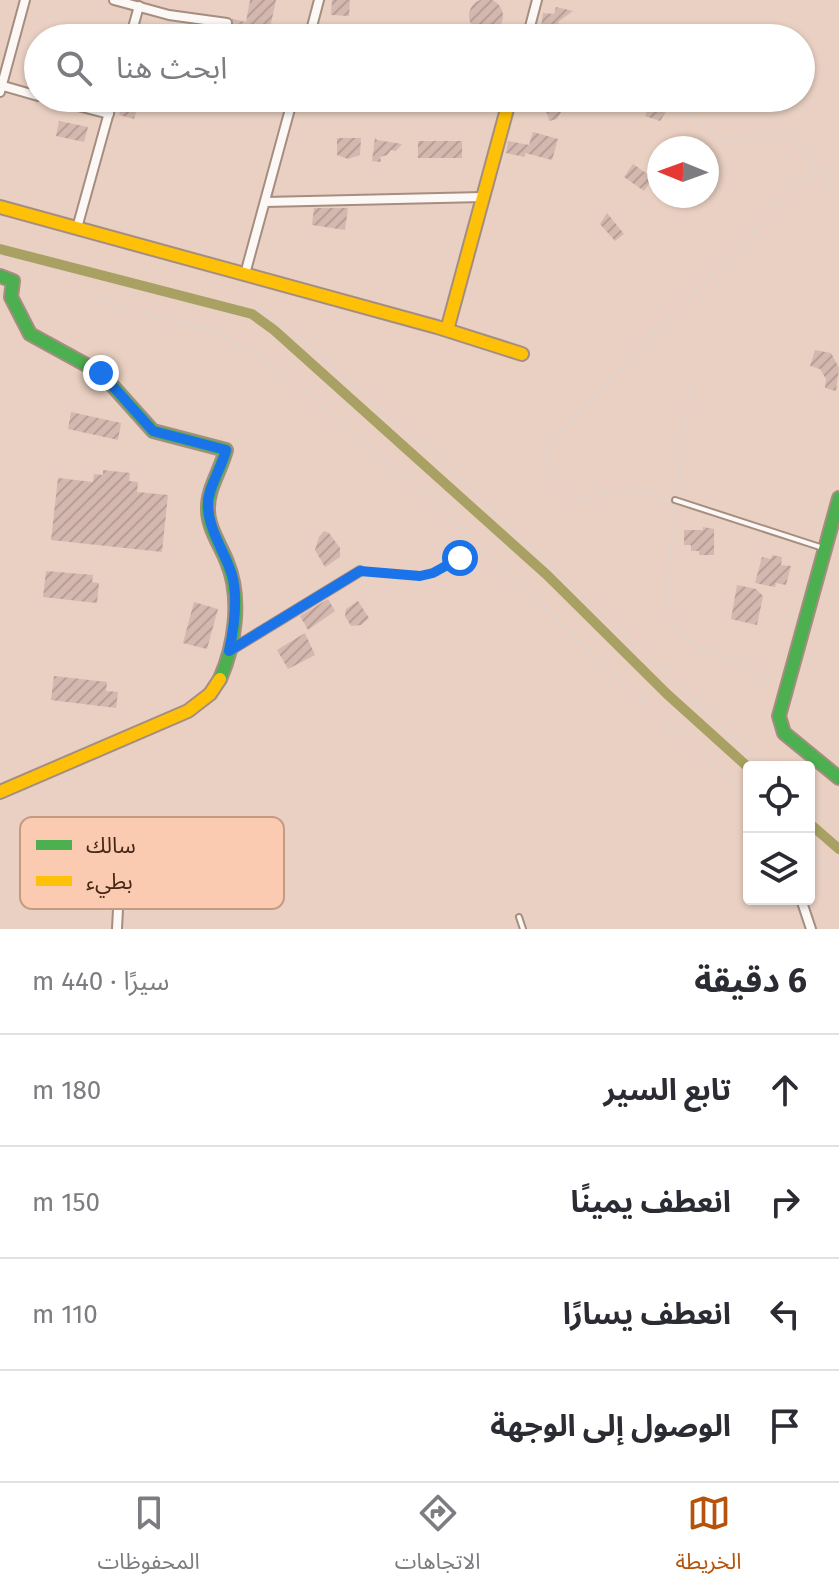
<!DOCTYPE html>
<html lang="ar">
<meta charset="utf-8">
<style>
:root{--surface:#fff;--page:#f2f2f3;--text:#2b2b33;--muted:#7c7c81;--line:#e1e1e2;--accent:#b45309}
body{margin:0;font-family:"Fira Sans","Noto Sans Arabic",sans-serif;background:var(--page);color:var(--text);direction:rtl}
.controls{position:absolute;right:24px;bottom:24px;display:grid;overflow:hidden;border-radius:8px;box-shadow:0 2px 6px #0004}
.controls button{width:72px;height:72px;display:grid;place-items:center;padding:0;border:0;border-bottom:2px solid var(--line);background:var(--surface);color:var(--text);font:40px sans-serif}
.compass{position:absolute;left:647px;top:136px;width:72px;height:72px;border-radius:50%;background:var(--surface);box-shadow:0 2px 6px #0004;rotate:271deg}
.stop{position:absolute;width:24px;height:24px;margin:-18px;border:6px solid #1a73e8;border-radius:50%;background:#fff}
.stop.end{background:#1a73e8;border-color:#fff;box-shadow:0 2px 8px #0008}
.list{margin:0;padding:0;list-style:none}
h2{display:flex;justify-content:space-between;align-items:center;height:104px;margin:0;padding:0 32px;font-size:34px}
h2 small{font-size:26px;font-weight:400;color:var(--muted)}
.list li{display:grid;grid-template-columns:52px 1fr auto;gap:24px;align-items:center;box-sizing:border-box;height:112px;padding:0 32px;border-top:2px solid var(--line)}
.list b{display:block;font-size:30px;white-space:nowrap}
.list em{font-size:26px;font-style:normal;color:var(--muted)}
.icon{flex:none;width:44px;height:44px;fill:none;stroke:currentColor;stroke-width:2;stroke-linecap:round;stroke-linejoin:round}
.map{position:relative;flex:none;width:839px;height:929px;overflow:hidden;direction:ltr}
.search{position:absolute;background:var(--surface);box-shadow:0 2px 6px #0004;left:24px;right:24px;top:24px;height:88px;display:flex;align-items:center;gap:20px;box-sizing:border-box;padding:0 28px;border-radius:44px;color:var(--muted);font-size:30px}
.sheet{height:552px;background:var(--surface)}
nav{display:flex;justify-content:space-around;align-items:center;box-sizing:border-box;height:112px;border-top:2px solid var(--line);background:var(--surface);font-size:22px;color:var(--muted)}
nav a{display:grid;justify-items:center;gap:4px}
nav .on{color:var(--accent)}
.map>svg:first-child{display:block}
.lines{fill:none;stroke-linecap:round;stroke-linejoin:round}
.canal{stroke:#a8a163;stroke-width:10}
.building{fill:url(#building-hatch)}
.lane-casing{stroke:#a58d7f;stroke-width:8}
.street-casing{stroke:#a58d7f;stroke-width:12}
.fast-casing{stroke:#a58d7f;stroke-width:16}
.slow-casing{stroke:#a58d7f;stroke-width:16}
.path{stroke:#ddd4d0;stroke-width:2;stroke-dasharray:6 6;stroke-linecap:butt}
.lane{stroke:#fcf8f6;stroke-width:4}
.street{stroke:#fcf8f6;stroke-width:8}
.fast{stroke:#4caf50;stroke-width:12}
.slow{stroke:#ffc107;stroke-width:12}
.route{stroke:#1a73e8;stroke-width:10}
.key{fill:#facbb1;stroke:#c49a83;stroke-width:2}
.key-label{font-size:22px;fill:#462817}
</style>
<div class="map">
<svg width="839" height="929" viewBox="0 0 839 929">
<defs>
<pattern id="building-hatch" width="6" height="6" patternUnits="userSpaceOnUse" patternTransform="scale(2)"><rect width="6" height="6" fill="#d4b8af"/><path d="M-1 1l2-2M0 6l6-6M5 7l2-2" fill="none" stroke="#b79e96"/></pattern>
</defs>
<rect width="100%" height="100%" fill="#e9d0c2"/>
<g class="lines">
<!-- canal -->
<path class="canal" d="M0,249L252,314L274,330L547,575L667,694L749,768
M809,823L839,849"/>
</g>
<!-- building -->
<path class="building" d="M469 16a17 17 0 1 1 34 0a17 17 0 1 1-34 0Z
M250,0H276L270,28L284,31L283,38H222L226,30L233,27L232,19L246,22Z
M332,0H350L349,16L331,15Z
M556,7L573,11L558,22L560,25L556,28L561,38L540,35L543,13L554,14Z
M124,98H140L134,119L119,115Z
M544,98L568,100L557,119L549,121L547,113L542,108Z
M652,98L669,107L660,121L645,116Z
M59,121L88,127L84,142L56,136Z
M533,132L558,139L552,160L525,153V157L506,153L508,141L529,145Z
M337,138H361L360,155L348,159L337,155Z
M375,138L377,140L402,144L396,151L391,150L387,155L380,157L381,162L372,161Z
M418,141H462V158H418Z
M633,164L653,178L644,191L624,177Z
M314,208H348L345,230L312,225Z
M607,213L624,234L615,241L600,224Z
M815,350L831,353L839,368L836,391L825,388L826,379L820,369L810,366Z
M71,412L121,423L118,440L68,429Z
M103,470L130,473L129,481L138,482L137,492L168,495L162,552L51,540L58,478L93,482L94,474L103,475Z
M703,527L714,529V555H699V551H691V545H684V530H703Z
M324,531L329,533L340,548V557L325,567L315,550L319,537Z
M772,555L782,557L781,565L791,566L786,585L776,583L775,587L755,583L762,557L771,559Z
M46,571L93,575L92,582L99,583L97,603L43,597Z
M737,585L756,589L763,596L757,625L731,619Z
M328,599L335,611L308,630L300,616Z
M358,601L369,618L361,625L351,626L345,616L346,609Z
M194,602L218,609L207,649L183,643Z
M305,633L315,655L288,669L277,650Z
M54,676L107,682L106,691L118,692L116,708L51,700Z"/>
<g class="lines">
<!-- lane casing -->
<g class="lane-casing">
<path id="lane" d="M675,500L823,548
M519,917L523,929"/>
</g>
<!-- street casing -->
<g class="street-casing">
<path id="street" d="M114,0L169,15L227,23
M130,38L139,6
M309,38L319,0
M527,38L537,0
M0,85L38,96
M0,92L25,0
M47,98L109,114
M265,202L483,197
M77,228L113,98
M245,274L293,98
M229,651L360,571
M801,899L811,929
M117,929L121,849"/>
</g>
<!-- fast casing -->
<g class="fast-casing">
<path id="fast" d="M0,276L13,281L11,297L30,334L101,373L153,431L226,450C221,470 207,489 208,510C208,528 221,546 227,562C242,598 235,645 220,679
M839,498L779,716L784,733L839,778"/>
</g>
<!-- slow casing -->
<g class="slow-casing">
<path id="slow" d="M0,207L437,327L522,354
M447,330L510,98
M0,792L188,711L210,694L220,679"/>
</g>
<!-- path -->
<path class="path" d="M671,98L723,141L738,142L780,133L793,139L839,197
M97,299L211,331L274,364L414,486L749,799
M245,302L272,317L315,351L433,455L764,767
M676,492L691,383
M667,498C655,496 641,490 629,491C575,495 563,517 542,451L816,165
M675,506L666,614L696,647L763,674L775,687
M369,572C418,576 433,580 474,546
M809,806L839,832
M809,851L839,878"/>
<!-- lane -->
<use href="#lane" class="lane"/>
<!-- street -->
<use href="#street" class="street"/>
<!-- fast -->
<use href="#fast" class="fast"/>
<!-- slow -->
<use href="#slow" class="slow"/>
</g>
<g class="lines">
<!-- route -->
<path class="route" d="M101,373L153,431L226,450C222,467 208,488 208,503C207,528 225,552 232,575C238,597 234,628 229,651L360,571L420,576L433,573L460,558"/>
</g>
<!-- legend -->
<rect x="20" y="817" width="264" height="92" rx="12" class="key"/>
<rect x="36" y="840" width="36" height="10" fill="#4caf50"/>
<rect x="36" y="876" width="36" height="10" fill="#ffc107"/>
<g class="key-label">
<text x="86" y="853">سالك</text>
<text x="86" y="889">بطيء</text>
</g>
</svg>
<div class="controls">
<button><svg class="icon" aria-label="locate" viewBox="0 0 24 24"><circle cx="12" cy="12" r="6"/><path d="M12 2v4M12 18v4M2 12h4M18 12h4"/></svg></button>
<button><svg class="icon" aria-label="layers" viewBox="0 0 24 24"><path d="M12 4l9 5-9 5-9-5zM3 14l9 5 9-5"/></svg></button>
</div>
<svg class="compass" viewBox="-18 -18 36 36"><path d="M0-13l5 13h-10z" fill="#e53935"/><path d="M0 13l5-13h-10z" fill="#7c7c81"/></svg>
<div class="stop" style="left:460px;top:558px"></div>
<div class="stop end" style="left:101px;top:373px"></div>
<div class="search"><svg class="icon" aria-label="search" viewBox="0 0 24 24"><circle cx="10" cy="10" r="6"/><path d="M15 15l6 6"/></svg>ابحث هنا</div>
</div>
<section class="sheet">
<h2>6 دقيقة<small>سيرًا · 440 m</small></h2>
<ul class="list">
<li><svg class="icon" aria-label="ahead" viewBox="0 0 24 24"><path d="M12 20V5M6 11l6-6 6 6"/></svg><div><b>تابع السير</b></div><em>180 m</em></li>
<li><svg class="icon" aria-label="right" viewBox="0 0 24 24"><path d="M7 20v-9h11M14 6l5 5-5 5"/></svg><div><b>انعطف يمينًا</b></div><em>150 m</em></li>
<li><svg class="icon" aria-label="left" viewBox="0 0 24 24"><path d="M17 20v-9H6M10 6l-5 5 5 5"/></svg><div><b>انعطف يسارًا</b></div><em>110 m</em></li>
<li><svg class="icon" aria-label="arrive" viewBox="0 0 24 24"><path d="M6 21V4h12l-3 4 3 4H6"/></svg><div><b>الوصول إلى الوجهة</b></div></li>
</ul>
</section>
<nav>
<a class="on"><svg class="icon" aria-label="map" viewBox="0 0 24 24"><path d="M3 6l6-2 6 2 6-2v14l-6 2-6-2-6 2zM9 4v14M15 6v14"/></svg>الخريطة</a>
<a><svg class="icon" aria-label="directions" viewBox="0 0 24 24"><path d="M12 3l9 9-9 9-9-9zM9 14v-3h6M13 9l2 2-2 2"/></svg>الاتجاهات</a>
<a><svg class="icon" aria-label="saved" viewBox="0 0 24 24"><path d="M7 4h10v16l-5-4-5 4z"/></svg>المحفوظات</a>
</nav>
